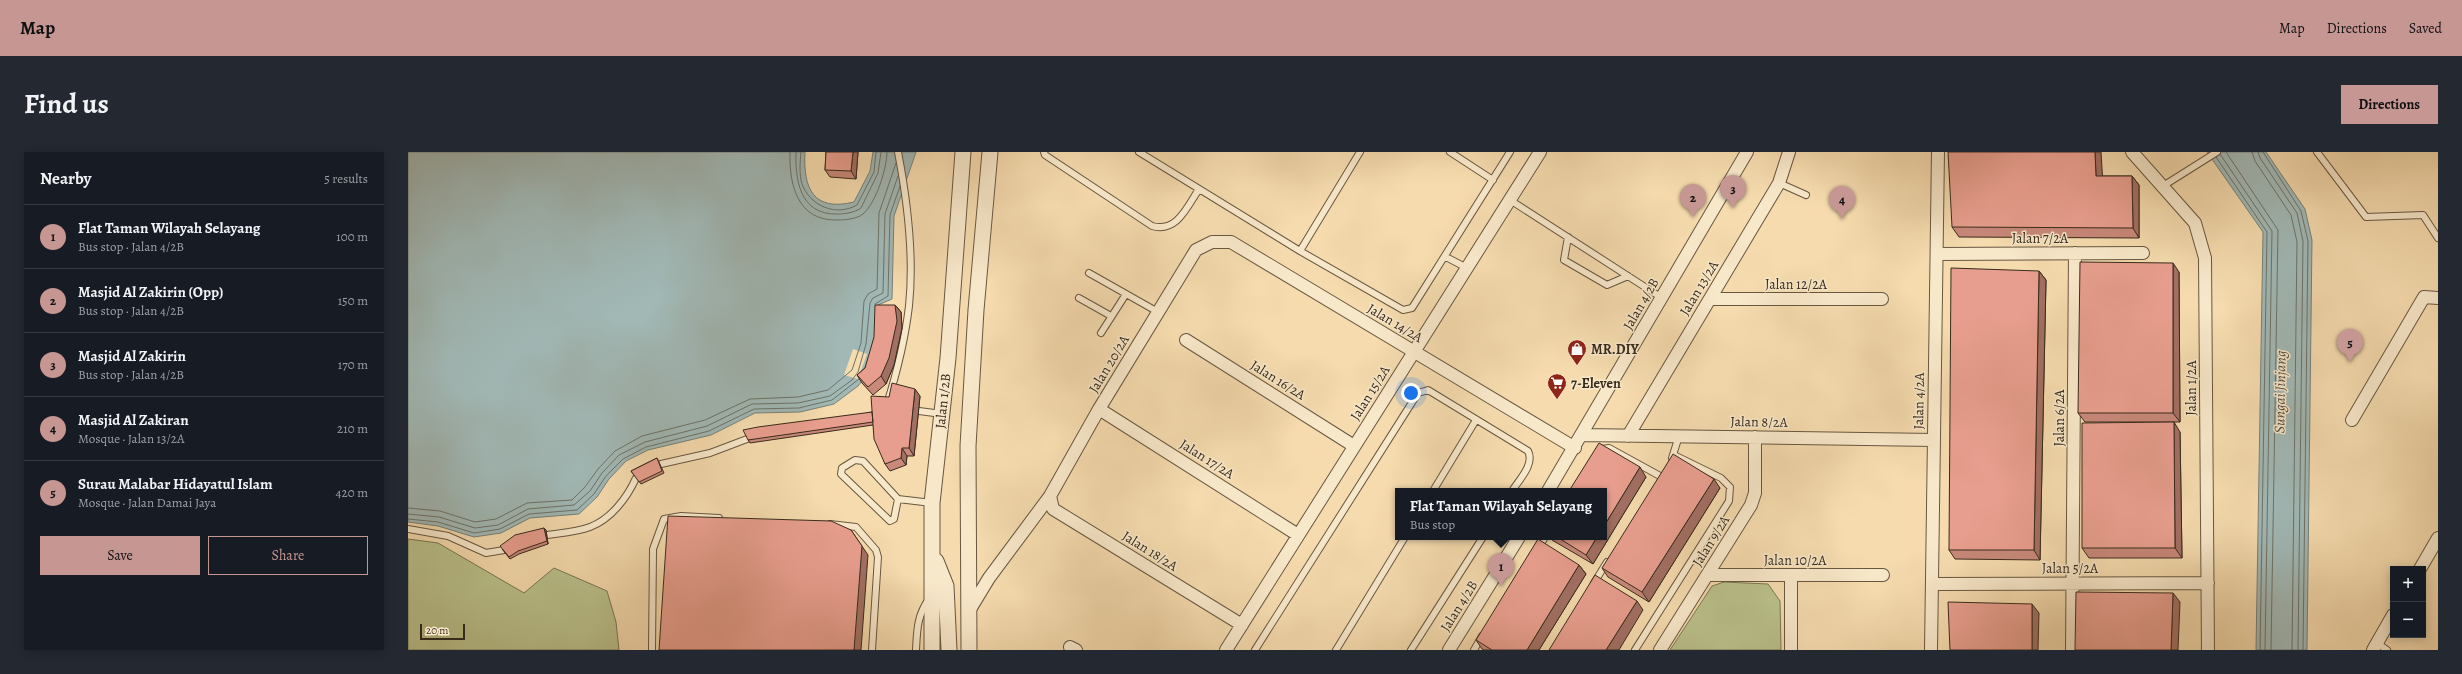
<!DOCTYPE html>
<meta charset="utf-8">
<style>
:root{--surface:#171b24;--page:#242831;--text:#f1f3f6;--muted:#9ea1a6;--line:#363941;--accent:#c59692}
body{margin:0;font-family:Alegreya,serif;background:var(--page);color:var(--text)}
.controls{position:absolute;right:12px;bottom:12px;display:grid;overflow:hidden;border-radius:0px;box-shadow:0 2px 10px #0003}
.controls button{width:36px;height:36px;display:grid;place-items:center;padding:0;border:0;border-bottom:1px solid var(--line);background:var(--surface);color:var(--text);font:20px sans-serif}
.scale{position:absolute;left:12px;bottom:10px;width:45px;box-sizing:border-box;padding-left:4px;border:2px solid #392b1c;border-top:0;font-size:11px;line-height:14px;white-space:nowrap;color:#392b1c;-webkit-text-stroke:3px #f8e8ca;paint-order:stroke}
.you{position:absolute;left:1003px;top:241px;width:14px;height:14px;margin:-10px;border:3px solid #fff;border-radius:50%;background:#1a73e8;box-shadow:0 0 0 6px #1a73e833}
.badge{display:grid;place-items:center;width:26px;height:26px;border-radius:50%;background:var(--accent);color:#111;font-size:13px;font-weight:700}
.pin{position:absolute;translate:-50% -33px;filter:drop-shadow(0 1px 2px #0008)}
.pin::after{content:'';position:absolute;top:21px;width:14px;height:12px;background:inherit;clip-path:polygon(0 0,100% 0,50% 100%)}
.popup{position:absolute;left:987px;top:336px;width:212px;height:52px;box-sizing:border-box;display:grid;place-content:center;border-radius:0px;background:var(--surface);filter:drop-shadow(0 1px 3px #0005);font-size:13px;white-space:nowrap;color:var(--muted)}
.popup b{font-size:15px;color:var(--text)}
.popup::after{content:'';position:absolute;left:50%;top:100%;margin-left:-8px;border:8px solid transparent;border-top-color:var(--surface)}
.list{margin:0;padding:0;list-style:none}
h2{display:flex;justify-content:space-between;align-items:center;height:52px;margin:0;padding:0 16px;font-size:17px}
h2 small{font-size:13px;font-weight:400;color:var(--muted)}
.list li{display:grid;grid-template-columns:26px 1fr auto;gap:12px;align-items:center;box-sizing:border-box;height:64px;padding:0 16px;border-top:1px solid var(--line)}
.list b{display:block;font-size:15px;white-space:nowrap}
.list p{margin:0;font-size:13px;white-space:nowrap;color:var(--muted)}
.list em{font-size:13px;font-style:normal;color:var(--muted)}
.actions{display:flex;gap:8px;padding:12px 16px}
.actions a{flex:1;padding:9px 0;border:1px solid var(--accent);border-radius:0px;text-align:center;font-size:14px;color:var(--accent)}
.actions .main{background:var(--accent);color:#111}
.map{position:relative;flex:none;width:2030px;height:498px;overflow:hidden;border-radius:0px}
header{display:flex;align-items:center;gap:24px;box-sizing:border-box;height:56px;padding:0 20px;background:var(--accent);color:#111}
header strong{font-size:19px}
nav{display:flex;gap:22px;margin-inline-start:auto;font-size:14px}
.intro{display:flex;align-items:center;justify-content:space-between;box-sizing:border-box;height:96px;padding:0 24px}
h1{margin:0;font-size:28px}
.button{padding:10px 18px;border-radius:0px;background:var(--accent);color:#111;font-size:14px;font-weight:700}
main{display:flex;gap:24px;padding:0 24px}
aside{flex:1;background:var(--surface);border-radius:0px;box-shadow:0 2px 10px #0003}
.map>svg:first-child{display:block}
.green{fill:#bac18c;stroke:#7a7654}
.water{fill:#a1b8b5;stroke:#778078}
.pier{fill:#f5dbae}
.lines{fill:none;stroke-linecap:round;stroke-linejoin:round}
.shore{stroke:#6d7268;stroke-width:1}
.service-casing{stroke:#685740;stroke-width:8}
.minor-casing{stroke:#685740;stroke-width:14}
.tertiary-casing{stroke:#685740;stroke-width:17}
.service{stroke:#f8e8ca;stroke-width:6}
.minor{stroke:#f8e8ca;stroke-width:12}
.tertiary{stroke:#f8e8ca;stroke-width:15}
.wall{fill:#c8887a;stroke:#392b1c}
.shaded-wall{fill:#a26f63;stroke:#392b1c}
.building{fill:#e89e8e;stroke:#392b1c}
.labels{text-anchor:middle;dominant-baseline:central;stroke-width:3;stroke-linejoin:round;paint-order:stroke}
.street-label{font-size:14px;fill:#392b1c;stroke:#f8e8ca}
.poi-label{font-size:14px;font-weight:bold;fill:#392b1c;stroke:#f8e8ca;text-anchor:start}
.water-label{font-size:15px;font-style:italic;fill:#534e42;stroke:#f8e8ca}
</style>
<header>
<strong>Map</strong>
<nav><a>Map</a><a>Directions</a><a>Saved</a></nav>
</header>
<div class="intro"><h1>Find us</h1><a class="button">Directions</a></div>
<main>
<aside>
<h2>Nearby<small>5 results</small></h2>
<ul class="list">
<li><span class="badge">1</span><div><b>Flat Taman Wilayah Selayang</b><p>Bus stop · Jalan 4/2B</p></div><em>100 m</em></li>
<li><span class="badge">2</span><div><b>Masjid Al Zakirin (Opp)</b><p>Bus stop · Jalan 4/2B</p></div><em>150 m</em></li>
<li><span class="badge">3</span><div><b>Masjid Al Zakirin</b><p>Bus stop · Jalan 4/2B</p></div><em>170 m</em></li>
<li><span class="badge">4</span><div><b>Masjid Al Zakiran</b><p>Mosque · Jalan 13/2A</p></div><em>210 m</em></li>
<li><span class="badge">5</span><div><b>Surau Malabar Hidayatul Islam</b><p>Mosque · Jalan Damai Jaya</p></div><em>420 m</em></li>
</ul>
<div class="actions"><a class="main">Save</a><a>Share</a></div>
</aside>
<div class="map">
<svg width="2030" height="498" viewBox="0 0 2030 498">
<rect width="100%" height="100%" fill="#f5dbae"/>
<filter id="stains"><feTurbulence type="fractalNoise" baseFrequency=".005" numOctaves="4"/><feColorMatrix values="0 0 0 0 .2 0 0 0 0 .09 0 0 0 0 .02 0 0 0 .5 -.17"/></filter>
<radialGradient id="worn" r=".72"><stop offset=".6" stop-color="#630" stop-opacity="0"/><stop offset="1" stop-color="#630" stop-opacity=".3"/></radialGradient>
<!-- green -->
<path class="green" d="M0,387L30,391L116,441L146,416L199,439L208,470L211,498H0Z
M1316,430L1360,432L1372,449L1373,498H1262L1304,434Z"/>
<!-- water -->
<path class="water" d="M0,0H397C395,36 405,60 446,50L462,19L465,0H508L486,64L484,147L470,153L467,194L458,224L450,234L426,252L392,260L347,261L303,283L240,298L218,309L201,327L189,345L171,362L122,366L93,381L66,385L30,374L0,370Z
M1799,0H1858L1897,57L1904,88L1899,498H1848L1855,80Z"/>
<!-- pier -->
<path class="pier" d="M445,197L459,202L450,227L436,223Z"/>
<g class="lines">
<!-- shore -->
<path class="shore" d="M382,0C381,32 389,69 429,68C437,68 449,67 455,62C468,51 479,16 479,0
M388,0C387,28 392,63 429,62C436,62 446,61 453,56L470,21L473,0
M393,0C392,10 391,22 394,32C402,54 428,65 449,53L466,20L468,0
M1818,0L1870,78L1863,498
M1844,0L1847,9L1883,63L1889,90L1884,498
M1850,0L1852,6L1889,61L1895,89L1890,498
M1855,0L1893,59L1900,89L1895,498
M1812,2L1864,79L1857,498
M1808,5L1859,80L1852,498
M467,152L480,144L482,63L492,34
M0,356L32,359L67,370L88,367L119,351L164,348L177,335L190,317L207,299L234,284L297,268L342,247L390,245L420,238L444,218L453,191L456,149L460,142L469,137L471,61L488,11
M0,362L31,365L67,376L90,373L120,357L166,353L182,339L194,321L211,303L237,290L299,274L344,252L390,251L422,244L444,228L450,220L458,192L462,151L465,146L475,141L477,62L490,24
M0,367L30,370L66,381L92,377L121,362L169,358L186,342L198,324L215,307L238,295L301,279L346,257L391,256L424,248L451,227"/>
<!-- service casing -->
<g class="service-casing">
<path id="service" d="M636,0L637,3L744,74C769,81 779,55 791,37
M731,0L892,99L995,158L1004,156L1102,0
M1042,0L1085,28
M1909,0L1958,65L2015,63L2030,86
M1371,31L1398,43
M1755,34L1809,0
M1102,48L1254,146
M1160,85L1156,108L1199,133L1220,124
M892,99L952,0
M1038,105L1059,116
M681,121L750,160
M671,146L703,164
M693,181L718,142
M479,252C489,220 497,188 501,154C506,106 499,47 490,0
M511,259L534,262
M1193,297L1201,296L1252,324
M1264,306L1271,284
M253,312L302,301L339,287
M1025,339L1068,268
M490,347L486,367L482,369L433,322L434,316L447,308L455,309L490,347L524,351
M422,372L448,375L468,398L470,405L464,498
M0,377L40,384L78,401L96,398
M139,383C153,381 169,380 182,375C203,367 219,346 228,326
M1130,397L1137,385
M1186,431L1199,410
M1969,491L1979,498
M244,498L245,397L256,367L273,364L311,366
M508,498C509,479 509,463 521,447
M847,498L1010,241L1020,238L1120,299C1127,312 1111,328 1104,339
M928,498L997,385
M1003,498L1075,385
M1066,498L1074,484
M1227,498L1321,349L1322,335L1313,326L1266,303"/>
</g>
<!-- minor casing -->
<g class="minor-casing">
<path id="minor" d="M1724,0L1787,71L1797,106L1800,498
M1529,102L1735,101
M1302,147H1474
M778,188L946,294
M691,257L890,383
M1944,268L2016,145L2030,146
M1175,283L1526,288
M1220,284L1371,31L1381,0
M1140,339L1339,0
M642,344L645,357L834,473
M2012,417L2030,386
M1300,423H1475
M1383,423V498
M1524,432L1800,431
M561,459L581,426L642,344L691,257L788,98L804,90H823L1167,296
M662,495L668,498
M818,498L1132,0
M1041,498L1111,385
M1252,498L1343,353L1347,341V285
M1523,498L1530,0
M1664,498L1667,101
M1965,498L1985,463"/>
</g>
<!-- tertiary casing -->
<g class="tertiary-casing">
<path id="tertiary" d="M528,409L538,434L541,498
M524,498V351L540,206L555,0
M561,498L560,294L568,158L582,0"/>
</g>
<!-- service -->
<use href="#service" class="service"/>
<!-- minor -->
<use href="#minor" class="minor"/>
<!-- tertiary -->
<use href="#tertiary" class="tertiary"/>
</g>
<!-- wall -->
<path class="wall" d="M418,0H450L448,27L422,25L417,18Z
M1694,24H1724L1731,33V86L1551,85L1544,75Z
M1631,119L1638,128L1632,408L1547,407L1541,398Z
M1771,120L1772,270H1677L1670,261Z
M487,153L493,160L494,176L486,213L478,232L465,243L454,231L449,223L457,216Z
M512,244L506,304H499L498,313L482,319L477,312L465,273L342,291L340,288L464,260L481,245Z
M1772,280L1774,406H1681L1674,396Z
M249,306L250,308L256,321L233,332L223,319Z
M1238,325L1185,412L1144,388L1142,385H1196Z
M1312,336L1241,450L1200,425L1194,416Z
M136,376L138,378L140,392L111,402L102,407L94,397Z
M1171,413L1178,422L1131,498H1076L1074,497L1068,488Z"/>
<!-- shaded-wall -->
<path class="shaded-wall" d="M445,0H450L448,27L443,19Z
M1687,0H1693L1695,33L1688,24Z
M1724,24L1731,33V86L1725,76Z
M1765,111L1771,120L1772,270L1765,261Z
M1631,119L1638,128L1632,408L1626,398Z
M487,153L493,160L494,176L486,213L478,232L473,224Z
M507,237L512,244L506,304L501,296Z
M1766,270L1772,280L1774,406L1767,396Z
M494,296L499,304L498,313L493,306Z
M1232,315L1238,325L1185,412L1178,403L1189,385H1196V374Z
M1306,327L1312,336L1241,450L1234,440Z
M136,376L138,378L140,392L139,389Z
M443,378L460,403L453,498H446Z
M1171,413L1178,422L1131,498H1119Z
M1765,441L1772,450L1770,498H1763Z
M1229,449L1235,458L1211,498H1198Z
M1624,452L1631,461L1630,498H1624Z"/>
<!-- building -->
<path class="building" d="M418,0H445L443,19L417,18Z
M1540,0H1687L1688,24H1724L1725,76L1544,75Z
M1672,110L1765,111V261H1670Z
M1543,116L1631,119L1626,398H1541Z
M467,153H487L489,169L481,206L473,224L460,235L449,223L457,216L466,185Z
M484,231L507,237L501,296H494L493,306L477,312L466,287L463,244L481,245Z
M464,260L465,270L340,288L335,278L350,275Z
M1766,270L1767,396H1674V271Z
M1191,291L1232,315L1196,374V339H1161Z
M1265,302L1306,327L1234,440L1194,416Z
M249,306L254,319L231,330L223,319Z
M260,364L423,369L443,378L454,394L446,498H251Z
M136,376L139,389L110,399L101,405L92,394L107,383Z
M1149,385H1189L1178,403Z
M1130,387L1171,413L1119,498H1084L1068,488Z
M1187,423L1229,449L1198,498H1141Z
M1668,440L1765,441L1763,498H1667Z
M1540,450L1624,452V498H1542Z"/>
<!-- icons -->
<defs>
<g id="shop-pin" transform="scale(1)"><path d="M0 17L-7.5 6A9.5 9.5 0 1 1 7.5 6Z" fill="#8f2418" stroke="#f8e8ca"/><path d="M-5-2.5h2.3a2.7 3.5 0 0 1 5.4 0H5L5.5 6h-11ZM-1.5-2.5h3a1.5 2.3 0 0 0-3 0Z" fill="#fff"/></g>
<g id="supermarket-pin" transform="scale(1)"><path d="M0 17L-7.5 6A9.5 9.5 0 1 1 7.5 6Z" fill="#8f2418" stroke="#f8e8ca"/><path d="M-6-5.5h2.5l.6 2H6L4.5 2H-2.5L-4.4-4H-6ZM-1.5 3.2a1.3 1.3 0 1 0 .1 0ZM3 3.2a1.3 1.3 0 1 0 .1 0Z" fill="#fff"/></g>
</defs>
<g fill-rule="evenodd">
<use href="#shop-pin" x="1169" y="197"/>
<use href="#supermarket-pin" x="1149" y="231"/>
</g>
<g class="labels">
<!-- street labels -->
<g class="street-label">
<text x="1632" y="86">Jalan 7/2A</text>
<text x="1388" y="132">Jalan 12/2A</text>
<text transform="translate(1291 136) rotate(-59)">Jalan 13/2A</text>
<text transform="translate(1233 152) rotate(-60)">Jalan 4/2B</text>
<text transform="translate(987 171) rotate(31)">Jalan 14/2A</text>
<text transform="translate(701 212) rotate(-59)">Jalan 20/2A</text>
<text transform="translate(870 228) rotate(32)">Jalan 16/2A</text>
<text transform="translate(1783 236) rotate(-90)">Jalan 1/2A</text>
<text transform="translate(962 241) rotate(-58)">Jalan 15/2A</text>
<text transform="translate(535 249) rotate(-84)">Jalan 1/2B</text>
<text transform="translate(1511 249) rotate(-89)">Jalan 4/2A</text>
<text transform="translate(1651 266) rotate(-90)">Jalan 6/2A</text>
<text transform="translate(1351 270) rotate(1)">Jalan 8/2A</text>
<text transform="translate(799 307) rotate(32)">Jalan 17/2A</text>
<text transform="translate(1303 389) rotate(-58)">Jalan 9/2A</text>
<text transform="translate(742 399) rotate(32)">Jalan 18/2A</text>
<text x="1387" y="408">Jalan 10/2A</text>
<text x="1662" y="416">Jalan 5/2A</text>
<text transform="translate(1051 454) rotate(-58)">Jalan 4/2B</text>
</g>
<!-- poi labels -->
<g class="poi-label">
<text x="1183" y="197">MR.DIY</text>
<text x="1163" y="231">7-Eleven</text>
</g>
<!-- water labels -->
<g class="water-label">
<text transform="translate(1872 240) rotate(-89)">Sungai Jinjang</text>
</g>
</g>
<rect width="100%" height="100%" filter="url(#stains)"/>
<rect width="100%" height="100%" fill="url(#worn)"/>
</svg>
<div class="controls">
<button>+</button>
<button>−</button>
</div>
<div class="scale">20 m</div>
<div class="you"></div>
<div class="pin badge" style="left:1093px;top:434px">1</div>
<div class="popup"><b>Flat Taman Wilayah Selayang</b>Bus stop</div>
<div class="pin badge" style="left:1285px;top:65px">2</div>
<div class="pin badge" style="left:1325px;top:56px">3</div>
<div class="pin badge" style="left:1434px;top:67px">4</div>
<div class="pin badge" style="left:1942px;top:210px">5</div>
</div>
</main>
